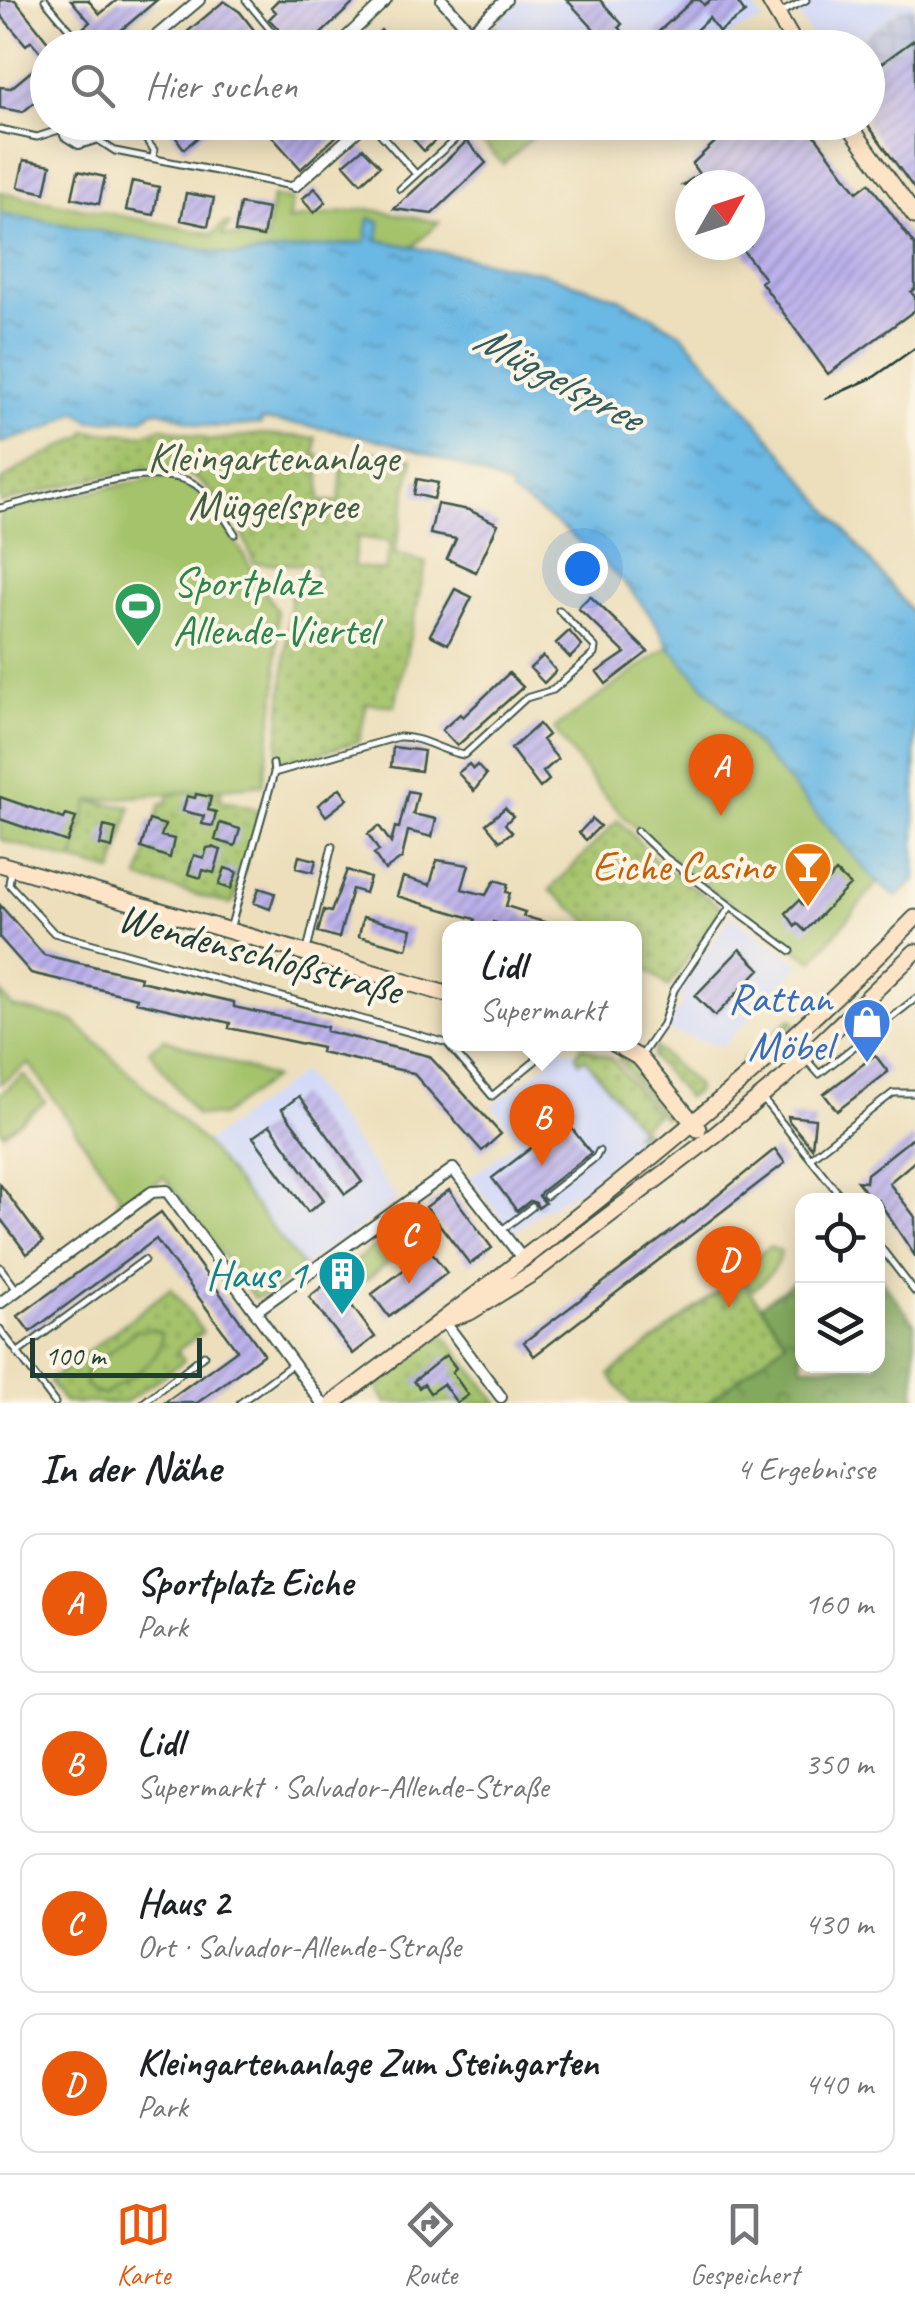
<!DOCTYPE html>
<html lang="de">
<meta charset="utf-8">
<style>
:root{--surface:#fff;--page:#f6f6f6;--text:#202124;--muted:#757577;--line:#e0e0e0;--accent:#ea580c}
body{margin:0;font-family:Caveat,sans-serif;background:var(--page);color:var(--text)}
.controls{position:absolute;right:30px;bottom:30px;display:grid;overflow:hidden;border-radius:20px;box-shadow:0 5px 25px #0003}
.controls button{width:90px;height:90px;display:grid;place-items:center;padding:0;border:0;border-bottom:2px solid var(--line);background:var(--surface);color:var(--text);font:50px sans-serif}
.compass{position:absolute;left:675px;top:170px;width:90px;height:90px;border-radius:50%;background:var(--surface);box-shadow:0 5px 25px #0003;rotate:51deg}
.scale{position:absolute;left:30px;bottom:25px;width:172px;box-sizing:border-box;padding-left:10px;border:5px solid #1f3d34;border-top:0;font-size:28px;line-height:35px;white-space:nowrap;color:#1f3d34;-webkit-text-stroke:8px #fcf5e5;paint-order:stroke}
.you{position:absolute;left:582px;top:568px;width:35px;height:35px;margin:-25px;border:8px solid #fff;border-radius:50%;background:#1a73e8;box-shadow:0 0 0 15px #1a73e833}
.badge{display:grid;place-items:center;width:65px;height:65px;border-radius:50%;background:var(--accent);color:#fff;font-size:32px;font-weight:700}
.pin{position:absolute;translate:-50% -82px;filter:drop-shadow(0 2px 5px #0008)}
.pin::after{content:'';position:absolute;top:52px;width:35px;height:30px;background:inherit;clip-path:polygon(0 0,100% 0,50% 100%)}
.popup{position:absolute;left:442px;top:921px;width:200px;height:130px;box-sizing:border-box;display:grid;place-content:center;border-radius:20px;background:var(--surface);filter:drop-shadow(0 2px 8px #0005);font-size:32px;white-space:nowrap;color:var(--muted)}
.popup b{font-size:38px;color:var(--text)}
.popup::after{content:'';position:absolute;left:50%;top:100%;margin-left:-20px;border:20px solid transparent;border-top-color:var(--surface)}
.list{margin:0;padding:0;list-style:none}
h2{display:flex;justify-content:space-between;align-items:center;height:130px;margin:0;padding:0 40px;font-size:42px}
h2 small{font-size:32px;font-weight:400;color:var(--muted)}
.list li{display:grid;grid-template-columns:65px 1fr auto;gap:30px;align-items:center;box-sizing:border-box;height:140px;margin:0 20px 20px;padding:0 20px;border:2px solid var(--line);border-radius:20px}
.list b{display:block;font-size:38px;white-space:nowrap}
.list p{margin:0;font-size:32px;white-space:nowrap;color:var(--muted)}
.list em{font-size:32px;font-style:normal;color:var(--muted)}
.icon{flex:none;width:55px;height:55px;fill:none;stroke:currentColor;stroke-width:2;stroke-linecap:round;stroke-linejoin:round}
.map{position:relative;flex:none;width:915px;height:1403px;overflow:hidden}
.search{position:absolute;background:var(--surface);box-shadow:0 5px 25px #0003;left:30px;right:30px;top:30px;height:110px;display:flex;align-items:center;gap:25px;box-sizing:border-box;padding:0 35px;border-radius:55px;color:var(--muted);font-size:38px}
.sheet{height:770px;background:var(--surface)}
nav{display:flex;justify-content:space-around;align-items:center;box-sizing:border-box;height:140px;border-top:2px solid var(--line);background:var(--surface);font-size:28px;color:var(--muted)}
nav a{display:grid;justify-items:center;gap:5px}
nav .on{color:var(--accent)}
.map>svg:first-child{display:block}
.built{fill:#d1d9f9}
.industrial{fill:url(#industrial-grid)}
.grass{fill:url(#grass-dots);stroke:#628050;stroke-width:2.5;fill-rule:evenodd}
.forest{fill:url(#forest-crowns);stroke:#51734a;stroke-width:2.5}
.park{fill:#a4c36b;stroke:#628050;stroke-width:2.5}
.water{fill:url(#water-ripples);stroke:#447a8c;stroke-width:2.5}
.building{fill:url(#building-hatch)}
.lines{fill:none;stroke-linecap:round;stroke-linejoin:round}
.lane-casing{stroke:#3e5548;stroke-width:9}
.street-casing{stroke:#3e5548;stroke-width:14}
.secondary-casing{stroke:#3e5548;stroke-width:19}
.lane{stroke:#fff;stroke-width:5}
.street{stroke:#fff;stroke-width:10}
.secondary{stroke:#fee4c6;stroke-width:15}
.tram{stroke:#1f3d34;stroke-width:2.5}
.labels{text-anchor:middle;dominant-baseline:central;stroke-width:8;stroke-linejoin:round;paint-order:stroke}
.park-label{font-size:42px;fill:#405e42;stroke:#fcf5e5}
.leisure-label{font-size:42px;fill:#27864d;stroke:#fcf5e5;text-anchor:start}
.food-label{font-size:42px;fill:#c56008;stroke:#fcf5e5;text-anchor:end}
.street-label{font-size:42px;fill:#1f3d34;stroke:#fcf5e5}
.shop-label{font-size:42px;fill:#366cbe;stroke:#fcf5e5;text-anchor:end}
.culture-label{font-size:42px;fill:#0d838f;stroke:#fcf5e5;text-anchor:end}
.water-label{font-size:45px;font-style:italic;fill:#325c60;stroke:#fcf5e5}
</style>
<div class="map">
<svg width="915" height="1403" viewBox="0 0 915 1403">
<defs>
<pattern id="industrial-grid" width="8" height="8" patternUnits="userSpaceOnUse" patternTransform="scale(2.5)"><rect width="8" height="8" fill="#bbc3de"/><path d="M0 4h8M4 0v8" fill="none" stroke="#a0a8bf"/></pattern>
<pattern id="grass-dots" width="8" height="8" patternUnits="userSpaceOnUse" patternTransform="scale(2.5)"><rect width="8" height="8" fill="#a4c36b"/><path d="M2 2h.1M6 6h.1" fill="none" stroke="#85a059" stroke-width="1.8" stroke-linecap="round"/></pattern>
<pattern id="forest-crowns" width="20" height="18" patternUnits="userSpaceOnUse" patternTransform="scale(2.5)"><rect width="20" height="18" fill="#83a95f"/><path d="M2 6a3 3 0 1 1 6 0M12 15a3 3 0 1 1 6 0" fill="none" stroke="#6b8b4f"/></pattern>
<pattern id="water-ripples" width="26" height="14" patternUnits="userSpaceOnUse" patternTransform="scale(2.5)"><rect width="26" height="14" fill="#6ab8e4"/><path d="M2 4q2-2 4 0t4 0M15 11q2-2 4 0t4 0" fill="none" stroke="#5797ba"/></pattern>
<pattern id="building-hatch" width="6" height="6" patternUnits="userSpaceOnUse" patternTransform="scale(2.5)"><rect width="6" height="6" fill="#bbb1ec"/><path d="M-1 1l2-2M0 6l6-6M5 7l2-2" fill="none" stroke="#9791c0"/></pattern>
</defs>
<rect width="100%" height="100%" fill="#fcf5e5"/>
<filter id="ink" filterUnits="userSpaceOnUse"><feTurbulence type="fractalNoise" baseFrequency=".01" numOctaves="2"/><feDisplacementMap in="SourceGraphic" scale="20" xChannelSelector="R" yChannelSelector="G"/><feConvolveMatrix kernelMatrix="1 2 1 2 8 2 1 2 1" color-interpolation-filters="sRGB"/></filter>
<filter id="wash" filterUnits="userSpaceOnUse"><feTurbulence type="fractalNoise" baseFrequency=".0048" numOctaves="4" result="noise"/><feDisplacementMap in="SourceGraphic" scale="40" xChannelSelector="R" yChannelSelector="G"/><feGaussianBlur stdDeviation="2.25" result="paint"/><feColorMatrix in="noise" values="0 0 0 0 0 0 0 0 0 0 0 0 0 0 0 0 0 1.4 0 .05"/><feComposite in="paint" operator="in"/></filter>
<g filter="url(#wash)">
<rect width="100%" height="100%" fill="#eddfbc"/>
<!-- built -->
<path class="built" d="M522,0H750L763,21L738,30L714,48L661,47L647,33L631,47H585L577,40L569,47H514L494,26Z
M789,0H915V7L899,9L849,47H818Z
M731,915L802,964L722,1047L665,1030L684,1000L677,994Z
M551,1044L596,1058L649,1119L641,1126L648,1135L584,1187L542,1210L513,1233L467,1173L475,1174L519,1140L492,1105L548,1063Z
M302,1072L398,1200L303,1267L205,1143Z"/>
<!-- industrial -->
<path class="industrial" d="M915,7V190L866,123L868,48H849L900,9Z"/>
<!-- grass -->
<path class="grass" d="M161,427L205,438L206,441L262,434L316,438L315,455L320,456V501L339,502L343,457L370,459L374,452L413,459L395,553L426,563L395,706L367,703L359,741L284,764L277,760L291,591L296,584H315L316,565L254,563L239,524L234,523V505H221C213,496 204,482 193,477C149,455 49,491 0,503V482L21,467L84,436L86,431L143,435ZM358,537L391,542L385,571L353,566Z
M222,788L220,800L261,810L235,899L230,904L139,879L160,805L168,801L169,794Z
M89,801L131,807L113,872L73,861Z
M618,820L658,862L722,908L668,987L635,959L634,928H597L550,890Z
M791,1019L795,1023L737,1074L744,1058Z
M582,1046L612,1059L656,1114L641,1126L647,1134H634L640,1129L585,1058L579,1062L576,1055Z
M655,1047L696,1085L697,1090L687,1098L652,1057Z
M621,1055L639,1071L667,1108L671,1114L668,1118L663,1117L618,1059Z
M738,1276L787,1341L707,1403H631L609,1375Z
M171,1288L203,1332L177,1351L184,1361L124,1403H65L49,1381Z
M445,1336L498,1403H386L376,1385L437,1338Z"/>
<!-- forest -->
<path class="forest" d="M878,1275L915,1324V1403H707L786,1341L761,1305L802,1276V1366H878Z"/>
<!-- park -->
<path class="park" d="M494,26L514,47H469Z
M486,123V122L549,123L503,164L474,133Z
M0,192L213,234L225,223L230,224L222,235L266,241L272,197L292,200L288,220L368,209L439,222L413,247L377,240L370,219L365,242L237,256L0,213Z
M168,475L200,492L219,514L277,611V687L263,784L89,801L73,861L0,839V511Z
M669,646L877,883L813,961C746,915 659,858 606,797C587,776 571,752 554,729Z
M0,992L12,1007L72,1020L205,1143L303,1267L264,1296L254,1298L164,1177L125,1206L116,1207L119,1193L29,1063L0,1084Z
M165,1039L273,1078L221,1116L196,1115L149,1050Z
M24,1075L45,1102L4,1133L0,1129V1094Z
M406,1222L419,1239L402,1251L389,1235Z
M377,1244L390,1261L365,1281L352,1264Z
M769,1247L781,1251C779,1267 764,1281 753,1290L738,1271Z
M151,1329L161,1333C166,1361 124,1380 104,1395C89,1391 85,1388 85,1372L135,1331Z"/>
<!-- water -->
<path class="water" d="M0,213L237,256L365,242L369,219L380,221L378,240L544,273L619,298L681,333L728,386L915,616V881L897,897L877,883L669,646C634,580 573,531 510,493L512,489C433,448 348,429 261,420V424C240,425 215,430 194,423C180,419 171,412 155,410L142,419L90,421L77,411L49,428L0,443Z"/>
<g id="blocks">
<!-- building -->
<path class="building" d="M0,0H15L53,48H48V91L23,112L0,108V87L11,88L46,59L31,41L26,45L0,14Z
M71,0H88L100,14L117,0H157L100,48L83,28L90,22Z
M278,0H357L306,48H296L269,19L276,12L271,7Z
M567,0H600L622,24L619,27L623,32L614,40L609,35L604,40Z
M693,0H700L704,5L711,0H736L745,13L719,32L709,18L677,48H669L656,34Z
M224,1L240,12L254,30L250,33L262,48H168Z
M381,30L397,48H363Z
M915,39V190L868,125V52L878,66Z
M165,122H216L184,149Z
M279,122H352L301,169L268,132Z
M398,122H455L424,151Z
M736,122H805L857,192L869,183L915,246V289L911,292L915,297V310L828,374L761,282L765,279L739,245H750V185H683L699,174L692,164Z
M467,141L486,163L432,214L394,209Z
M363,148L380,166L361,183L344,164Z
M24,160L51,165L45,193L18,187Z
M78,171L105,177L99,204L72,198Z
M132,181L159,187L154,215L126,210Z
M315,188L326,202L314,213L302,199Z
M186,193L214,198L208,226L181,220Z
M240,204L268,209L263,237L235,232Z
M417,479L438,483L434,499L414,494Z
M437,504L469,510L498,524L476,572L447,559L456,539L430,534Z
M455,589L472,597L448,644L430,635Z
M590,596L648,652L606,684L597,672L625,653L578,608Z
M569,631L582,646L570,658L556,643Z
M543,656L556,671L544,683L530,668Z
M509,673L523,687L457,746L442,730L460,714L463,717Z
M539,724L548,735L542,740L558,759L543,772L549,780L540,788L511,749Z
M393,747L424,751L421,771L391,767Z
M469,764L473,769L477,765L486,775L474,791L458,773Z
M340,788L348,799L326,816L318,805Z
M408,791L418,793L413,814L436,819L432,837L408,831L402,858L385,870L374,854L379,851L368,834L379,826L391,843L395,827L399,828Z
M196,794L211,797L208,810L216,812L213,826L202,824L204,816L183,811L187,796L195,798Z
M0,797L64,819L66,815L76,818L67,842L0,819Z
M505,808L513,816L505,824L512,832L500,841L486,824Z
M592,819L600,826L586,840L579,833Z
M149,820L165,825L161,836L174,839L170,858L141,848Z
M220,823L240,829L235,846L215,840Z
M104,826L116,829L112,848L100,845Z
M212,847L221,850L214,873L203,870L201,878L188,874L194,855L204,858L207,848Z
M299,856L316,860L313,872L296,868Z
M437,860L469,865L462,889L486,895L495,880L508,884L506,892L510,893L506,906L525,912L523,916L558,926V928H513L493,922L491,928H473L475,919L397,896L403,877L430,885Z
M225,868L237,872L231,889L219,885Z
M347,870L370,878L365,893L352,889L339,938L318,932L324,910L331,912Z
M836,872L850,885L805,931L797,923L795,926L786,913L799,900L803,905Z
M259,888L275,893L270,909L254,903Z
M0,905L44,955L141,977L140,981L234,1002V1007L327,1027L326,1031L429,1056L501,1134L482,1151L413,1073L321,1052L322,1048L229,1028L230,1023L136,1002L137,998L31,973L0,938Z
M363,917L412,929L407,949L359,936Z
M740,949L760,969L715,1016L695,996Z
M875,1055L888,1072L837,1111L824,1094Z
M299,1096L362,1182L345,1194L282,1109Z
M788,1116L815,1119L812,1148L789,1121Z
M566,1121L591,1153L541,1192L539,1196L545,1203L538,1208L536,1203L530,1201L517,1211L492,1178Z
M270,1125L324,1200L308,1212L253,1137Z
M915,1136V1161L889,1183L915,1217V1256L878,1200H872L857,1181L866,1182L867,1174Z
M775,1149L785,1163L534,1356L524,1342L697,1212Z
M0,1184L43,1242L27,1254L0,1218Z
M449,1190L492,1248L470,1264L426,1207Z
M161,1212L264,1354L197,1403H164L237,1350L156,1239L30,1332L18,1316Z
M430,1250L447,1273L389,1317L372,1294Z
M332,1279L375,1337L353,1354L309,1297Z
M446,1355L456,1368L452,1372L468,1395L457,1403L443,1384L430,1393L424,1384L419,1388L414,1381Z"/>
</g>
</g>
<g filter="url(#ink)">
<use href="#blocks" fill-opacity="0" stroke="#3e5548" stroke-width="2.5"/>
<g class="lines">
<!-- lane casing -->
<g class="lane-casing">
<path id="lane" d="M45,0L85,48
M246,0L277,38
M780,13L806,0
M132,122L154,150L153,158
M370,122L416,174
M0,129L37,137L62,129
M95,138L115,151L292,186
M400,189L463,132
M0,508C47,497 156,458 196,485C213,497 224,517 235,534
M274,773L398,737C422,736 440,751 464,755L526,698L553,690L594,654L595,647L559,610
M637,831L662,855L791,951
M11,871L9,884L54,933L447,1043L492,1096L535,1061L540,1044
M230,929L274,773L273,764
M307,950L332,846
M789,1040L819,1074L915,999
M641,1056L663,1024L674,990L730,907
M762,1098L810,1158
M546,1196L596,1157L599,1151
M844,1200L810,1158L893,1093H915
M503,1229L532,1207
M878,1244L915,1292
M0,1267L17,1290
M0,1329L55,1403
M17,1353L144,1260
M143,1403L204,1355
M240,1403L294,1363"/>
</g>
<!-- street casing -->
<g class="street-casing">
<path id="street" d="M442,0L471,32
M142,48L199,0
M335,48L386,0
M453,48L506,0
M61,122L66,135L79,143L95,138L102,122
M295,186L367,122
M0,1303L152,1192L167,1191L322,1403
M256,1311L453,1169L522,1258
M443,1320L501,1397"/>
</g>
<!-- secondary casing -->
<g class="secondary-casing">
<path id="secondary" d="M769,0L797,48
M847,122L915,216
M0,864L450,995
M615,1044L640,1058L698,1129
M451,1318L470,1312L533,1273L716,1134L786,1076L915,952
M333,1403C534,1251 739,1100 915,918"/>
</g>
<!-- lane -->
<use href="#lane" class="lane"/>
<!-- street -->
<use href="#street" class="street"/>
<!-- secondary -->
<use href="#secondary" class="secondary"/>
<!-- tram -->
<path class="tram" d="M825,399L874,377L915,348"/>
</g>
</g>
<!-- icons -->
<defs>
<g id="stadium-pin" transform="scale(2.5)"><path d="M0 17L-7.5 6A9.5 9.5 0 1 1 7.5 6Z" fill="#2e9e5b" stroke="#fcf5e5"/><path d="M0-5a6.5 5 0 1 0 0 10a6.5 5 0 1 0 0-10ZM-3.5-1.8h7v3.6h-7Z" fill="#fff"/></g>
<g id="bar-pin" transform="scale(2.5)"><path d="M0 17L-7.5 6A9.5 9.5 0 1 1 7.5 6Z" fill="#e8710a" stroke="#fcf5e5"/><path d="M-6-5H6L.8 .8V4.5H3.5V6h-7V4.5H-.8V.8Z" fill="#fff"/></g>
<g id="shop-pin" transform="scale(2.5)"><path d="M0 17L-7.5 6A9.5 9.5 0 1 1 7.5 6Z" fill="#3f7fe0" stroke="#fcf5e5"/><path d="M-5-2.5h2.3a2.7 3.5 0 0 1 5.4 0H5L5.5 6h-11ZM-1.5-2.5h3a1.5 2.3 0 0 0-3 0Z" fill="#fff"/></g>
<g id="building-pin" transform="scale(2.5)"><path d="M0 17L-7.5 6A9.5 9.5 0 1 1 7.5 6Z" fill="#0f9aa8" stroke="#fcf5e5"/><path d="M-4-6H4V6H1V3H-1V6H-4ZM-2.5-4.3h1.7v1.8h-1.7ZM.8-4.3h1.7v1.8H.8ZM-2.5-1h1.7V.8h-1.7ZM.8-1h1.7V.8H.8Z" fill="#fff"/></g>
</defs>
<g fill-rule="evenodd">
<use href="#stadium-pin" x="138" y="606"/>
<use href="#bar-pin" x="808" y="866"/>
<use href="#shop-pin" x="867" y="1022"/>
<use href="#building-pin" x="342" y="1274"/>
</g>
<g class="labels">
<!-- park labels -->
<g class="park-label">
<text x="273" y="457">Kleingartenanlage<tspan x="273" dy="48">Müggelspree</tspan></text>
</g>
<!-- leisure labels -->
<g class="leisure-label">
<text x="173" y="582">Sportplatz<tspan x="173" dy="48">Allende-Viertel</tspan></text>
</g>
<!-- food labels -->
<g class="food-label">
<text x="773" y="866">Eiche Casino</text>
</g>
<!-- street labels -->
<g class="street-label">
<text transform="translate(260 954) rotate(15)">Wendenschloßstraße</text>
</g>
<!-- shop labels -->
<g class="shop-label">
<text x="832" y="998">Rattan<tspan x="832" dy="48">Möbel</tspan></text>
</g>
<!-- culture labels -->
<g class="culture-label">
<text x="307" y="1274">Haus 1</text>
</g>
<!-- water labels -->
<g class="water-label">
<text transform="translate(558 377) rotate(28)">Müggelspree</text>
</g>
</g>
</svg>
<div class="controls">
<button><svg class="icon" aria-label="locate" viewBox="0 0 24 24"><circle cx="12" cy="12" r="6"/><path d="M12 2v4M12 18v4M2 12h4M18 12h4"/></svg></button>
<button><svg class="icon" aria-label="layers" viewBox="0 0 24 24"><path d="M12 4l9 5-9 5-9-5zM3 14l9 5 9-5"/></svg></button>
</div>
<svg class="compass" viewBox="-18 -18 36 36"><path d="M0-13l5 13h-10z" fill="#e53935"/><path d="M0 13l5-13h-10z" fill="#757577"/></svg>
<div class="scale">100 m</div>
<div class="you"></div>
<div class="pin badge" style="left:721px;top:816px">A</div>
<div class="pin badge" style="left:542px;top:1166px">B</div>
<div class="popup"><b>Lidl</b>Supermarkt</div>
<div class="pin badge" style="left:409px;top:1284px">C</div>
<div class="pin badge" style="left:729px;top:1308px">D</div>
<div class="search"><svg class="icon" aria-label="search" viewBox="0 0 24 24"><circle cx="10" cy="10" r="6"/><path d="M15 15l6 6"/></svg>Hier suchen</div>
</div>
<section class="sheet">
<h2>In der Nähe<small>4 Ergebnisse</small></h2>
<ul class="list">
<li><span class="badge">A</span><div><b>Sportplatz Eiche</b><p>Park</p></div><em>160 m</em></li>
<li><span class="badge">B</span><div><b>Lidl</b><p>Supermarkt · Salvador-Allende-Straße</p></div><em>350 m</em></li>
<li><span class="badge">C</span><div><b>Haus 2</b><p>Ort · Salvador-Allende-Straße</p></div><em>430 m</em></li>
<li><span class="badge">D</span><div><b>Kleingartenanlage Zum Steingarten</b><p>Park</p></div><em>440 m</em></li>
</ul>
</section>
<nav>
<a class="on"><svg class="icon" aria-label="map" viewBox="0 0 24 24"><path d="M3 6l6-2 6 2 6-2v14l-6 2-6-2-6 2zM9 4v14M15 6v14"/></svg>Karte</a>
<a><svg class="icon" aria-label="directions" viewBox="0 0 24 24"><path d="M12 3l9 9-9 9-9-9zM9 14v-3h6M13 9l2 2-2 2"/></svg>Route</a>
<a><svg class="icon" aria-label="saved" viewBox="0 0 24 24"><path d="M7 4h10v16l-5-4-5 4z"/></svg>Gespeichert</a>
</nav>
